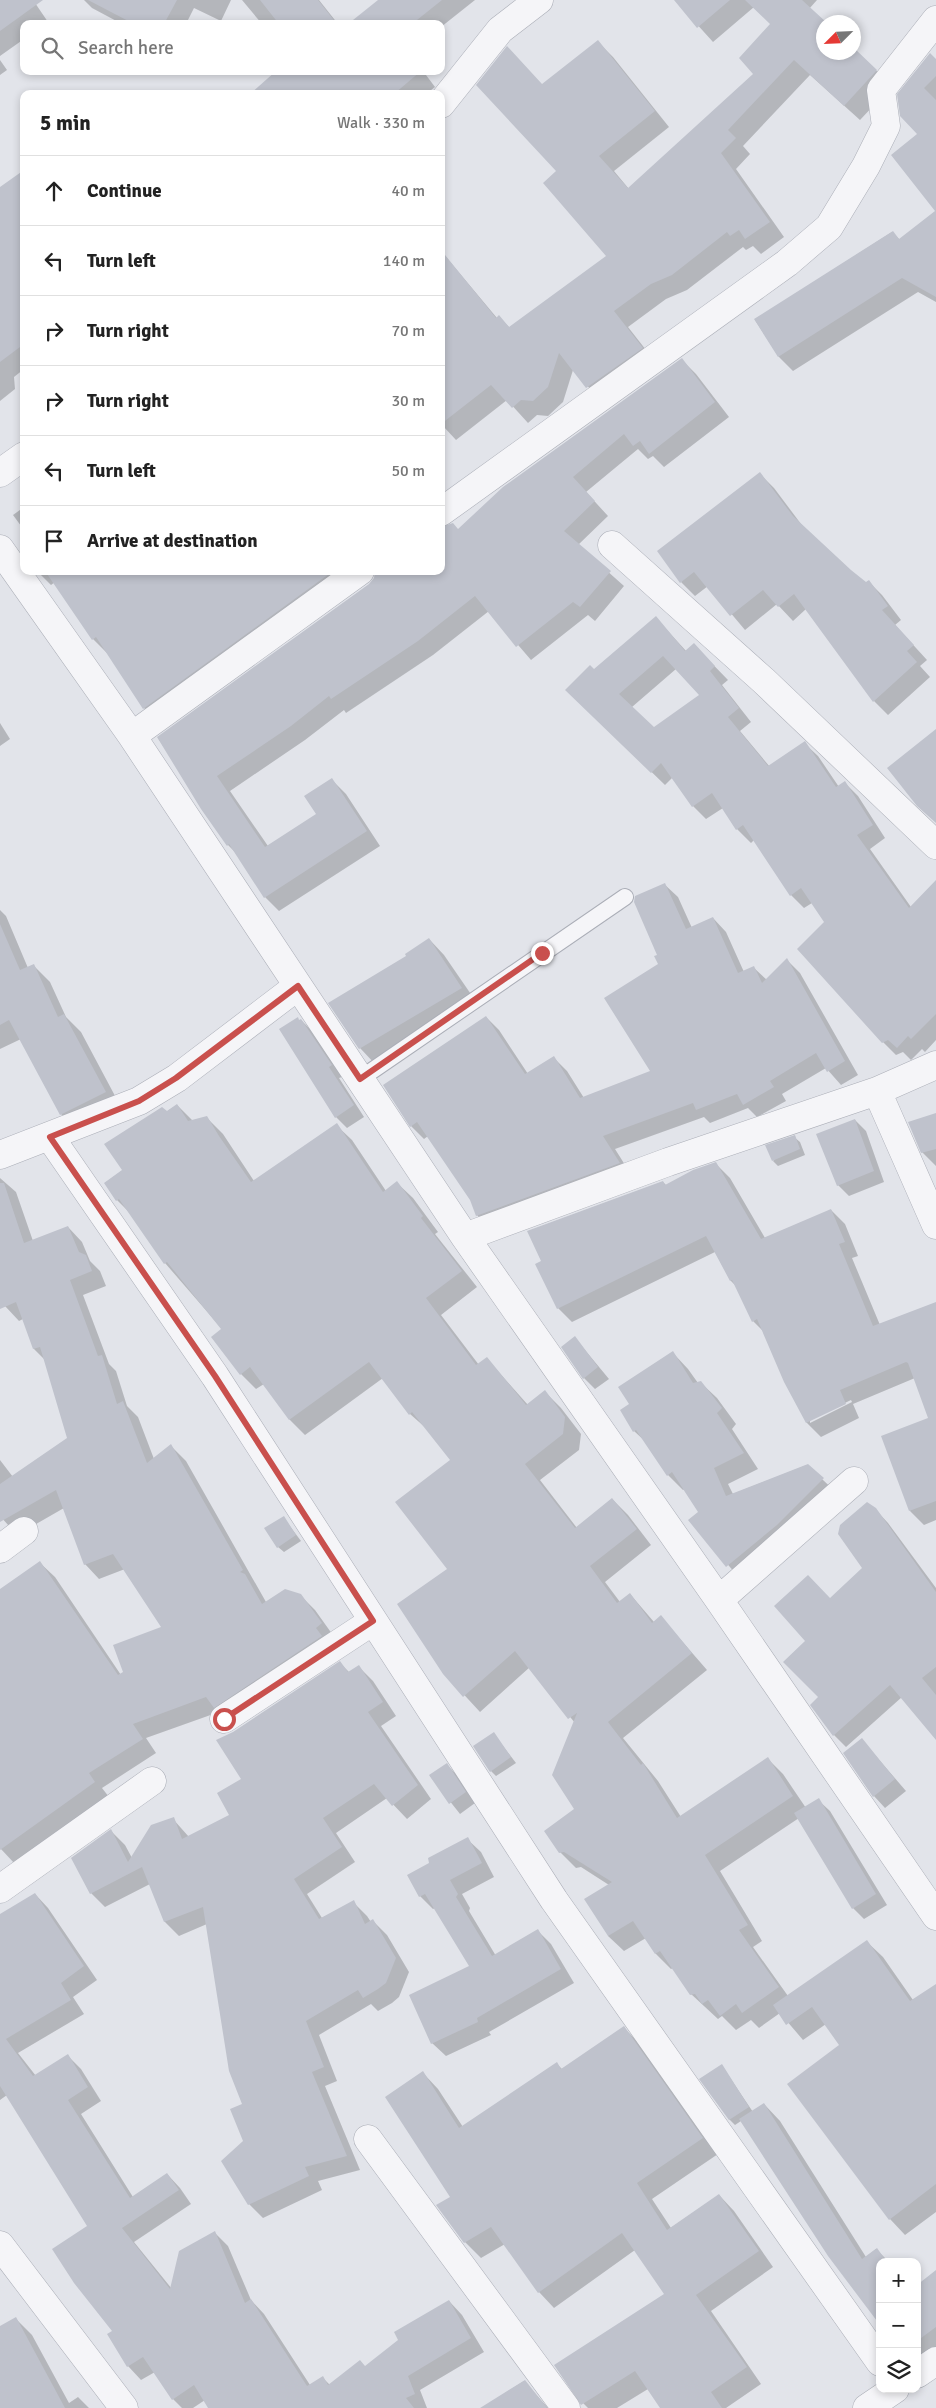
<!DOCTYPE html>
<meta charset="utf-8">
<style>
:root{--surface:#fff;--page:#f2f2f2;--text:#222;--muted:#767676;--line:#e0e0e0}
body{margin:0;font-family:Signika,sans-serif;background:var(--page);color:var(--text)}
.controls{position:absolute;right:15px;bottom:15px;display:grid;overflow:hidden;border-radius:10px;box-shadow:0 2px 8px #0003}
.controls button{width:45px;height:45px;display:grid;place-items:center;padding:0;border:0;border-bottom:1px solid var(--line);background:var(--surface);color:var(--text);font:25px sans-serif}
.compass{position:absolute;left:816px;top:15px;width:45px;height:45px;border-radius:50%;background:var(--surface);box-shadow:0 2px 8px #0003;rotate:246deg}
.stop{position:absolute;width:15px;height:15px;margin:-11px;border:4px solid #c9504d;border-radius:50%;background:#fff}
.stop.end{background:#c9504d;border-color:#fff;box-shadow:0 1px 5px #0008}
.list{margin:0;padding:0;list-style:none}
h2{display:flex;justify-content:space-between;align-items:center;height:65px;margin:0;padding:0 20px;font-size:21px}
h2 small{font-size:16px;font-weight:400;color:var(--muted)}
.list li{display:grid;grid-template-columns:32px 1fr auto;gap:15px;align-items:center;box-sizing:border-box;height:70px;padding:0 20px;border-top:1px solid var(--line)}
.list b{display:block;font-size:19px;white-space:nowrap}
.list em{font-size:16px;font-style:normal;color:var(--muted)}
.icon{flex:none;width:28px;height:28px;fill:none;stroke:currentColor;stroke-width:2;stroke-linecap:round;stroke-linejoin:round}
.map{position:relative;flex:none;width:936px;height:2408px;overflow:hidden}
.search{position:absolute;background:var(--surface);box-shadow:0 2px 8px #0003;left:20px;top:20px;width:425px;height:55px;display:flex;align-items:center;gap:12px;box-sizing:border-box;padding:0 18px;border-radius:10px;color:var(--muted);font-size:19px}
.panel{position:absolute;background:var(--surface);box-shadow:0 2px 8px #0003;left:20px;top:90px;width:425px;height:485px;border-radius:10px}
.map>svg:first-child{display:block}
.shadow{fill:#0003;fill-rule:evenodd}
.building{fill:#bfc2cc;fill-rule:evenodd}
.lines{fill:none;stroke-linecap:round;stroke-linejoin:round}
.service-casing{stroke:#abaeb7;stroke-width:18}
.minor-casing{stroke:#abaeb7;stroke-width:29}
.service{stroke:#f5f5f8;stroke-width:16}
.minor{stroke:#f5f5f8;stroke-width:28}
.route{stroke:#c9504d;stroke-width:6}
</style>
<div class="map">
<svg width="936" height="2408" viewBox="0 0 936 2408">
<rect width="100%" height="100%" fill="#e2e4ea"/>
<!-- shadow -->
<path class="shadow" d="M0,0H33L48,22L45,24H24V39L0,56Z
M84,0H231L221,21L194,8L186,24H122L92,8Z
M242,0H319L338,24H281L278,21L275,24H262Z
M380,0H475L441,27V24H350Z
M675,0H817L809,9L824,22V52H854V49L892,86L860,120L810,75L743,146L750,154L736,169L784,237L761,254L753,246L746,250L743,247L687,290L666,299L628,327L657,364L603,403L573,370L563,402L548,416L537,415L528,423L507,400L456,440L443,426L441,428V251L497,318L499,317L510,328L608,256L558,171L543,85L598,42L613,57L669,127L614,171L629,189L754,74L771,24L754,7L713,42Z
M0,60L7,70L0,75Z
M936,61V211L919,134L902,115Z
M278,71H423L435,87L426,94H252Z
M24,183V369L14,377L15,389L0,401V195Z
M936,211V302L918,292L793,371L779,357L755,320L892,232L900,240Z
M682,360L696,374L729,417L664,467L653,456L648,459L638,449L586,492L608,516L578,545L624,586L595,621L588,615L531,660L489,611L433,655L346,713L344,710L305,740L230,791L268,846L318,814L332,780L346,794L380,846L279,911L265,897L239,856L228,845L158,738L441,571L458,530Z
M760,474L774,488L804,528L850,571L866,583L868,581L882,595L901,620L895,625L927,660L920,666L930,677L888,715L874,701L806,609L793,621L777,604L745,630L708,586L695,596L681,582Z
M24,507V530L13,515Z
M37,571H345L159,723L144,708L108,654L93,639L55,582L51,585Z
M656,618L687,652L694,645L728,680L722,685L751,722L740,731L770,767L804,743L818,756L839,787L845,783L858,796L885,838L870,849L911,907L936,882V1040L925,1052L922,1049L911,1060L903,1052L896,1055L883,1042L826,922L812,903L804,908L791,895L754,840L751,843L737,829L723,808L706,819L693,806L673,777L665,785L567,690L594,671ZM676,669L701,695L654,729L632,707Z
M0,723L10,739L0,746Z
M664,884L678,897L692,928L713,918L726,932L744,972L754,968L767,980L787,960L800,973L858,1075L841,1085L826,1068L782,1094L786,1101L757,1117L748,1108L710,1123L704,1117L615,1149L632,1176L490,1229L477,1215L471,1199L428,1136L424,1139L411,1126L486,1017L499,1030L528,1074L554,1058L567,1071L584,1098L651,1072Z
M0,910L6,916L28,968L33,965L50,982L66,1017L81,1032L122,1109L78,1131L61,1114L21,1039L0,1049Z
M429,939L444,955L477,1003L375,1064L360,1048L408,957Z
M301,1020L312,1031L342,1077L339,1078L364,1117L347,1128L336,1117Z
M177,1105L193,1121L207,1118L223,1134L254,1181L336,1125L352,1140L386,1191L397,1183L413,1198L438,1232L435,1234L477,1287L441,1315L479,1365L487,1359L528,1405L545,1392L561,1408L581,1434L579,1450L540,1480L577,1528L612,1499L628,1515L651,1545L605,1582L620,1602L630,1594L654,1622L661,1617L707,1670L623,1738L658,1781L681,1817L768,1759L783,1774L806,1808L818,1800L830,1811L887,1905L864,1919L853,1908L799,1818L720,1871L762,1941L753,1947L788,1996L867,1942L883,1957L913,2000L936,1995V2212L905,2235L890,2219L841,2046L826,2024L803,2040L780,2013L759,2028L751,2020L736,2030L722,2016L718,2019L691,1994L673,1968L671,1969L656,1954L646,1938L624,1951L608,1936L609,1885L581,1867L576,1868L560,1852L576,1809L575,1723L530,1667L480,1712L444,1673L451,1460L427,1429L410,1414L383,1378L305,1435L290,1420L264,1384L256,1389L241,1374L223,1330L165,1263L132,1215L117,1200L105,1183L123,1170L166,1112Z
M936,1115V1166L922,1152Z
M855,1120L866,1131L884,1182L849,1196L838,1185Z
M794,1137L800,1142L805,1155L778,1166L773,1161Z
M716,1164L730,1178L765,1238L831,1210L845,1224L858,1256L852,1258L880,1325L936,1303V1520L924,1525L910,1511L929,1418L915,1378L853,1404L859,1418L821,1437L807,1423L785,1381L764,1332L753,1321L736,1286L731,1281L715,1252L572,1322L558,1308L663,1182L667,1186ZM851,1400L852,1402L810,1423V1420Z
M0,1178L16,1192L33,1241L68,1227L82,1242L90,1261L100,1271L106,1286L83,1295L109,1364L116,1371L127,1406L138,1417L154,1459L171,1446L186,1461L266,1602L300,1595L315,1610L335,1638L219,1712L146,1738L156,1753L102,1788L109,1797L15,1864L0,1848V1590L40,1563L55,1577L121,1675L163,1628L125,1569L99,1579L85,1564L64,1508L17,1535L0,1516V1460L13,1477L69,1438L45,1360L34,1349L23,1319L19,1321L5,1306L0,1294Z
M575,1338L609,1379L595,1389L584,1378Z
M673,1353L688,1369L698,1383H701L717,1398L736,1424L732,1429L758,1469L728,1484L733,1494L807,1465L839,1495L743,1582L689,1520L699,1512L685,1489L683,1490L668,1475L647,1443L634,1431L631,1405Z
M875,1509L888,1523L936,1588V1738L902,1697L846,1747L834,1735L820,1698L807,1641L830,1600L863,1568Z
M283,1517L301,1541L284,1552L278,1547Z
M340,1663L350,1673L359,1667L373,1681L396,1716L381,1726L431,1799L407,1819L387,1798L336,1833L355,1862L307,1894L322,1918L353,1902L367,1916L371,1922L373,1921L387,1935L409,1972L399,1997L392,2003L378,2011L371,2004L319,2035L337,2081L325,2086L360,2170L318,2181L322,2190L263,2218L249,2204L243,2104L207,1924L179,1936L165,1922L150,1884L105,1907L91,1893L111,1831L125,1845L132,1858L173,1819L189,1837L231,1816L243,1779L233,1733Z
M493,1733L516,1763L496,1776L491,1771Z
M862,1740L906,1791L885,1808L874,1796L845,1754Z
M447,1765L457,1775L475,1803L460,1814L430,1776Z
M467,1839L481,1852L494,1877L462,1894L470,1908L469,1911L496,1956L538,1931L551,1944L574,1983L489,2032L491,2035L446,2056L432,2043L471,1967L435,1908L433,1909L420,1896L430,1863Z
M35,1894L48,1908L97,1980L73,1997L84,2014L18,2053L36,2076L68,2056L81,2069L101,2101L81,2114L133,2197L167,2174L180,2188L191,2204L134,2242L172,2289L215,2233L228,2246L251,2300L264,2314L310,2385L323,2378L330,2385L366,2367L449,2301L462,2315L484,2352L420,2390L427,2408H210L205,2400L193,2408H182L173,2399L155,2372L141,2380L128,2366L114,2331L89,2226L7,2095L0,2100V1915Z
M624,2028L640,2044L718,2154L652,2199L671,2228L719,2195L734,2211L773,2267L711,2311L761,2384L726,2408H662L648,2389L617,2408H588L580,2400L666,2294L635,2250L554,2308L539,2292L505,2244L481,2258L465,2242L438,2205L452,2197L423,2073L438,2089L463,2127L557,2064L563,2070Z
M722,2066L753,2112L764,2104L780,2121L866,2257L876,2249L889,2262H880V2322L741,2121L735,2125L729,2119Z
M936,2272V2356L917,2367V2286Z
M16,2319L32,2335L69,2403L78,2397L89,2408H0V2328Z
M524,2381L548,2408H482Z"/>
<!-- building -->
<path class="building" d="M0,0H43L0,31Z
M88,0H177L164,24H134Z
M260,0H318L337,24H279Z
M378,0H442L412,24H348Z
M674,0H730L697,28Z
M745,0H802L826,22H824V52H854V48L877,70L844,106L794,60L728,130L736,138L721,153L770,222L745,239L739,230L730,236L727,232L672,275L651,284L614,311L643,348L586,388L559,353L548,387L533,401L521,400L512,408L491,385L441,424V250L496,318L499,315L509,327L606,256L543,183L556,171L476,85L507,46L542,84L598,40L655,111L599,156L628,188L753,74L739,58L770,24Z
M930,53L936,59V76L924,88L936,100V297L902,278L778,357L754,319L893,231L899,239L935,211L891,155L917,134L900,116L897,94Z
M276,71H421L394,94H250Z
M24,170V344L0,362V187Z
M682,358L715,402L649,454L640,441L633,446L624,434L573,477L595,501L564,531L611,571L580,607L573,602L516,647L475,596L418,641L331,699L329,696L291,726L217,776L265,847L316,814L304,796L332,778L367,831L264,898L229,844L227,846L201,809L157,737L369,584L374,578L375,571H441V527L453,523L458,529L503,487Z
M760,472L793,516L851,570L866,582L869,580L888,606L882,610L914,645L907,651L917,662L873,702L794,594L778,607L763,590L730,616L694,572L680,583L657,551Z
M45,571H333L143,709L96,637L92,640Z
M656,616L685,651L694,643L715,666L710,671L739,708L728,717L768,766L805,741L836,787L845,781L873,825L857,835L909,908L936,880V1014L911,1039L908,1036L897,1048L888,1040L882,1043L797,949L824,922L801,888L790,896L743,825L736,830L712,793L692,807L661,763L651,773L565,690L590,665L594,669ZM663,656L699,695L654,727L619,694Z
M936,729V823L917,806L887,768Z
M665,883L686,929L713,917L738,973L754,966L762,983L787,958L845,1061L827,1072L816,1053L770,1081L774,1087L743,1105L737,1094L696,1110L693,1103L603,1136L620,1163L476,1216L470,1200L417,1122L410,1127L383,1085L486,1016L525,1074L554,1056L580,1098L650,1071L604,998L658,964L654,956L657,955L634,902L635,896Z
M0,924L20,970L34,964L58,1017L64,1014L106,1092L60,1115L9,1020L0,1025Z
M429,938L462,988L359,1049L328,1003L406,956L405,954Z
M298,1017L299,1020L301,1019L332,1065L329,1067L354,1105L335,1118L279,1029Z
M177,1104L188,1121L207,1116L219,1136L251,1182L337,1123L383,1192L397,1181L423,1216L421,1218L462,1271L426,1298L476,1365L487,1357L526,1405L545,1390L565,1417L563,1434L525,1464L575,1528L612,1498L637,1529L590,1566L617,1603L630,1593L652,1623L661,1615L692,1653L608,1722L641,1765L643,1763L677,1818L768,1757L793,1796L705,1855L748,1925L739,1930L779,1987L742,2013L736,2004L720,2016L708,2000L702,2004L695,1994L690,1995L660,1951L655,1954L633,1921L608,1936L584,1899L612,1882L564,1852L559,1853L544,1831L574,1809L552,1775L577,1713L568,1719L515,1651L463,1697L443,1674L397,1604L447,1569L395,1502L450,1460L412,1412L409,1415L369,1362L289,1420L250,1367L240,1375L211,1337L221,1329L167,1262L164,1264L119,1199L116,1201L104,1183L122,1170L104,1144L162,1107L167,1111Z
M936,1113V1149L921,1153L908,1122Z
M855,1119L874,1171L837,1186L816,1134Z
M795,1135L800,1149L772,1161L765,1145Z
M716,1162L761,1239L831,1209L845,1242L839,1244L873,1326L936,1302V1501L909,1511L881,1436L928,1418L908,1363L906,1362L840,1390L846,1404L806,1423L784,1382L757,1319L752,1322L732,1280L730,1281L706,1236L557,1309L535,1264L541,1261L527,1231L663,1181L665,1185L693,1170Z
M0,1183H4L24,1243L68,1226L79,1252L86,1255L92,1271L70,1280L98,1356L102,1355L117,1404L123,1401L147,1463L171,1444L243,1570L240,1572L245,1574L262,1604L285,1589L301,1594L322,1623L316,1628L322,1636L214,1708L206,1697L133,1724L143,1739L89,1773L95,1782L0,1850V1589L40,1561L118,1675L123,1672L113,1645L161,1627L113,1554L84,1565L56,1490L0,1522V1484L67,1438L40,1347L33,1349L16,1302L0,1309Z
M575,1336L598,1367L583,1379L561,1347Z
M673,1351L693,1383L701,1381L722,1408L717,1413L744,1453L714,1468L726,1496L808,1464L824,1478L777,1525L726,1567L688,1520L698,1512L672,1472L667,1476L636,1430L633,1432L620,1410L629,1404L618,1387Z
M867,1502L876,1508L936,1592V1667L922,1678L936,1695V1740L890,1685L833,1736L810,1705L818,1697L783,1662L805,1641L774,1606L808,1575L830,1598L862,1568L838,1534L840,1525Z
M284,1516L296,1535L277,1548L264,1528Z
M340,1661L348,1672L359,1665L383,1702L368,1712L418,1785L392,1806L374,1784L323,1818L342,1847L294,1879L319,1919L354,1900L365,1924L373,1919L396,1958L386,1983L378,1989L363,1998L358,1990L306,2021L324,2067L312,2072L347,2156L305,2167L309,2176L248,2205L221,2161L243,2141L230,2109L242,2104L229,2071L203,1907L164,1922L142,1867L90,1894L71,1858L111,1829L128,1862L151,1825L174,1817L182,1839L229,1815L217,1793L241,1779L216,1740L233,1732Z
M494,1732L511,1757L490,1772L473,1746Z
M862,1738L895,1779L873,1797L843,1753Z
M447,1763L466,1792L449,1804L429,1775Z
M819,1798L876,1894L852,1909L794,1813Z
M468,1837L482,1863L450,1880L458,1894L456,1897L492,1956L538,1929L561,1969L477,2018L478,2022L431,2044L409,1995L469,1966L425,1894L419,1897L407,1875L429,1863L428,1858Z
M35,1893L84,1966L61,1983L71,2000L6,2039L33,2076L68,2054L88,2087L68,2100L130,2198L167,2173L179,2190L122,2228L170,2289L179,2251L215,2231L245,2303L251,2299L307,2386L323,2376L328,2385L360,2360L365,2366L398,2340L394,2332L449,2300L471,2338L408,2376L415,2394L406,2398L414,2408H208L194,2385L172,2400L143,2357L127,2367L107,2334L112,2331L74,2283L52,2249L87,2226L0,2086V1914Z
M867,1940L910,2001L936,1984V2184L889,2220L787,2084L839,2045L812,2007L786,2025L773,2005Z
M624,2026L703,2138L637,2183L667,2230L719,2194L759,2251L696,2295L747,2367L711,2392L722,2408H660L635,2371L581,2405L554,2365L664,2294L622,2233L538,2293L491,2227L464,2243L436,2205L450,2197L385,2097L423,2071L459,2128L557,2062L561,2069Z
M722,2064L749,2107L729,2120L699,2079Z
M764,2103L862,2259L877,2248L887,2262H880V2325L828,2256L739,2119Z
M936,2270V2327L917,2341V2285Z
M16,2317L65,2408H0V2326Z
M525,2380L547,2408H480Z"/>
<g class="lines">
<!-- service casing -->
<g class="service-casing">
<path id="service" d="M360,1079L625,897"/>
</g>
<!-- minor casing -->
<g class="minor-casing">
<path id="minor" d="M441,104L500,30L539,0
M0,473L24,456
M441,512L787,263L829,227L866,166L886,126L881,90L936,20
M612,545L764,681L936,845
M0,549L132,736L465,1237L719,1600L936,1916
M132,736L360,571
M877,1091L936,1225
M50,1137L215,1376L554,1900L880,2362
M0,1155L139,1101L177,1078L298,986
M465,1237L668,1162L877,1091L936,1065
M0,1549L24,1531
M719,1600L854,1481
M224,1719L373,1621
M0,1889L152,1781
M368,2139L566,2408
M0,2245L124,2408
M917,2374L936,2361
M867,2408L895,2389"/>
</g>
<!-- service -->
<use href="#service" class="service"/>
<!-- minor -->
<use href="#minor" class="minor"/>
</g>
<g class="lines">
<!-- route -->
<path class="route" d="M224,1719L373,1621L215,1376L50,1137L139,1101L176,1078L298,986L360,1079L542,953"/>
</g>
</svg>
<div class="controls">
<button>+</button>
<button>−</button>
<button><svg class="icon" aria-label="layers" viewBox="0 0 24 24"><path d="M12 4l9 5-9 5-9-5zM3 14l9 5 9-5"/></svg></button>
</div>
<svg class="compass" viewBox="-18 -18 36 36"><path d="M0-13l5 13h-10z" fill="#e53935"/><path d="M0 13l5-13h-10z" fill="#767676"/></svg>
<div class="stop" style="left:224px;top:1719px"></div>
<div class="stop end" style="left:542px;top:953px"></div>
<div class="search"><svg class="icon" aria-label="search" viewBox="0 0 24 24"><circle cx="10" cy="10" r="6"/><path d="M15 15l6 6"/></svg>Search here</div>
<section class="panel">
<h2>5 min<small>Walk · 330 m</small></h2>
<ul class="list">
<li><svg class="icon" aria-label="ahead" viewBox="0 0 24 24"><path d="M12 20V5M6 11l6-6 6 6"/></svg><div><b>Continue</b></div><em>40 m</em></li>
<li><svg class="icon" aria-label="left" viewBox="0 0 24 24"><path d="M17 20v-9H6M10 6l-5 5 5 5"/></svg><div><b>Turn left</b></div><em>140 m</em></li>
<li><svg class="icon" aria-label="right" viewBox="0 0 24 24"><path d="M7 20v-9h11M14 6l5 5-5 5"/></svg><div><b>Turn right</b></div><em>70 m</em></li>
<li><svg class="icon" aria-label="right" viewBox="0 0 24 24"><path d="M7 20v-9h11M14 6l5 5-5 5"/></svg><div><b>Turn right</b></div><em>30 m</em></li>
<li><svg class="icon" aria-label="left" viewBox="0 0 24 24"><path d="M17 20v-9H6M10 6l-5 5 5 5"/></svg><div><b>Turn left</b></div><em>50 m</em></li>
<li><svg class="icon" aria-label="arrive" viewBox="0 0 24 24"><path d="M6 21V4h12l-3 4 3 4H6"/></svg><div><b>Arrive at destination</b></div></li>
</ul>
</section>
</div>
